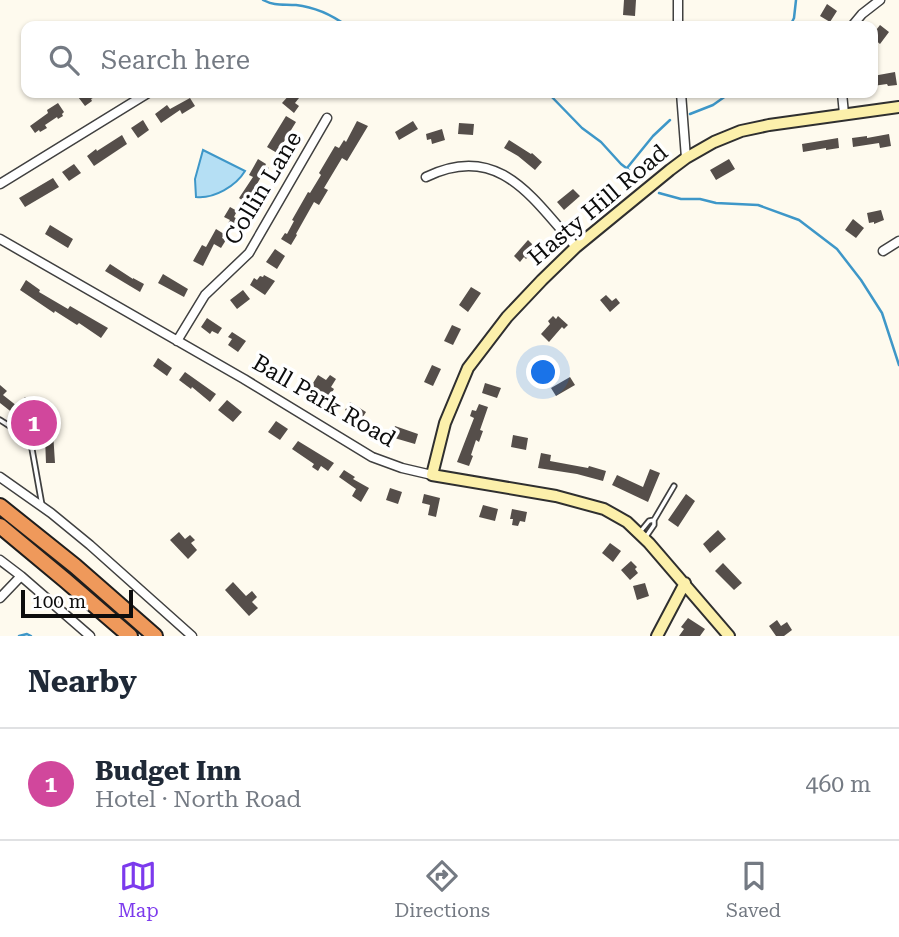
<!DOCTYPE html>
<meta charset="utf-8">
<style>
:root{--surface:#fff;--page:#f2f2f3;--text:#1f2937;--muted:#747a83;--line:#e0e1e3;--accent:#7c3aed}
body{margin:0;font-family:"Roboto Serif",serif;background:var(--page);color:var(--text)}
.scale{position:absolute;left:21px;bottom:18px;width:112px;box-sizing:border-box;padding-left:7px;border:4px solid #0d0d0d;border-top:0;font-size:19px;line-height:24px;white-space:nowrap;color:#0d0d0d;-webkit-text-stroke:5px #fff;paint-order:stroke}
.you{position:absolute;left:544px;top:373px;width:24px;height:24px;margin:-18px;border:5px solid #fff;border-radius:50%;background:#1a73e8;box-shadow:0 0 0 10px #1a73e833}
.badge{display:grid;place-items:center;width:46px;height:46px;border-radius:50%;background:var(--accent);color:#fff;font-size:23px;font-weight:700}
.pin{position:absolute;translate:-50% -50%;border:4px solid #fff;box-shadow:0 2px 7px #0006}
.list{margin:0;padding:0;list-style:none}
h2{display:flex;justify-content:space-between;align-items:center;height:91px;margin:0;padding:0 28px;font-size:30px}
h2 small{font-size:23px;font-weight:400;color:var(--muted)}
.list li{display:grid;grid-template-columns:46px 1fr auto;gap:21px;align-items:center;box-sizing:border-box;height:112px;padding:0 28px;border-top:2px solid var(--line)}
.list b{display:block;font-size:26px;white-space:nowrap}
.list p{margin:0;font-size:23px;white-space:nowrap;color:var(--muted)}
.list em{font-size:23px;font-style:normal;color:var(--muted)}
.icon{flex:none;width:38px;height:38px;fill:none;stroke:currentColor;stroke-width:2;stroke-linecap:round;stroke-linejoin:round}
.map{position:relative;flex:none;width:899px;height:636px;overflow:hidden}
.search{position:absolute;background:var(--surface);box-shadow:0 2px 5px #0004;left:21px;right:21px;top:21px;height:77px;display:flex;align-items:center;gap:18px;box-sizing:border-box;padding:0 24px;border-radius:14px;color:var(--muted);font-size:26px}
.sheet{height:203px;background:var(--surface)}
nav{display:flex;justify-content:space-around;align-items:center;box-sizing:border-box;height:98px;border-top:2px solid var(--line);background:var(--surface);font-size:19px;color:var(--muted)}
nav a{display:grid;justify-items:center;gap:4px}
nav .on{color:var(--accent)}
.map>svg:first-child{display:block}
.water{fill:#b5dff4;stroke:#3e97c8;stroke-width:2}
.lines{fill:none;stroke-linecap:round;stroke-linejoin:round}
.stream{stroke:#3e97c8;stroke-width:2.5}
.building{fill:#554e4a}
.lane-casing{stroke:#404040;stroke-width:7}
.street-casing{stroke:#404040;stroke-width:11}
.secondary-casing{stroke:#2f2f2f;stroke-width:14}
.highway-casing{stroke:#1e1e1e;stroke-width:18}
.lane{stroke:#fff;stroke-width:3.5}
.street{stroke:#fff;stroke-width:8}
.secondary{stroke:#fcf0ab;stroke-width:10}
.highway{stroke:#ef995b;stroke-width:14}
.labels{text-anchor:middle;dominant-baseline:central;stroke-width:7;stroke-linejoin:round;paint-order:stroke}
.street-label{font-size:23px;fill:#0d0d0d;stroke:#fff}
</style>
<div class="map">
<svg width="899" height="636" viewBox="0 0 899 636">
<rect width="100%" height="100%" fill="#fefaee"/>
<!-- water -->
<path class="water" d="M203,150L245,171C236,186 214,199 196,197L195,179Z"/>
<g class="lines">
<!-- stream -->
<path class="stream" d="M263,0C274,6 284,4 296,5C314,7 332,15 347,26
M790,26L794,18L796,0
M548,93L582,128L601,142L621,164L642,180
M690,114L713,105L730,93
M627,168L653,136L670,120
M659,193L681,199H700L716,203L758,205L799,220L837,249L861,280L882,313L899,365
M19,636L27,634L31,636"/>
</g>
<!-- building -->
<path class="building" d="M624,0H636L635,16L623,15Z
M827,4L837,11L830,22L820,16Z
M880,25L889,32L880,44L873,38V34Z
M895,72L897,85L888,86L887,84L873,86V76Z
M75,93H102L91,99L92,101L85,106Z
M291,93H303L295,103L299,106L294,113L282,103Z
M190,98L195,106L182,114L180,110L161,123L155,114L167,105L170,109Z
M58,103L64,112L62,114L63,116L58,119L57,117L45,125L47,128L40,132L39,130L35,133L30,126L48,113L47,110Z
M286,116L296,122L277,153L267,147Z
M143,120L149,130L138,138L131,128Z
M357,121L368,126L347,161L342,158L324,188L328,190L319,205L314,202L296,234L297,235L291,245L281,239L285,233L287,234L294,221L292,220L308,192L310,193L321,175L319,173L335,146L339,148L344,140L346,142Z
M413,121L418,129L399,140L395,132Z
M459,123L474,124L473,135L458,134Z
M442,129L445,140L432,144L431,139L427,140L426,134Z
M889,134L891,146L880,148L879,143L853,147L852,138L867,136V138Z
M122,135L127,144L94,166L87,156L96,149L97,151Z
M838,138L839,148L826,150V148L803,152L802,144Z
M509,140L531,154L532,153L542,162L535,170L518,156L504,148Z
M258,159L266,164L265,166L269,168L263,178L261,177L246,203L239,198L253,177L249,175Z
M729,159L735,169L716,180L710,170Z
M74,164L81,173L69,181L62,172Z
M53,178L59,187L25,207L19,198Z
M573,189L580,196L564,210L557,202Z
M230,207L237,211L234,217L239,220L235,227L228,223L230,220L224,217Z
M881,210L884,220L874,224V222L869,223L867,213Z
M853,219L864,228L856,238L845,230Z
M50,225L73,239L68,248L45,234Z
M216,229L224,234L222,238L226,240L221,248L214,244L203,266L193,261L202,245L206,247Z
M528,240L536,248L526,259L524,257L520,262L514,256Z
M275,249L285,256L277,269L266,262Z
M110,264L133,279V278L144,284L140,292L105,271Z
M163,274L188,289L184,297L158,283Z
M264,275L275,281L265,295L250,285L254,278L257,280L260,276L263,277Z
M26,280L40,290L39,292L68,309L70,306L108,328L101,338L79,323L77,325L55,311L54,313L20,290Z
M471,287L481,293L468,312L459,305Z
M243,290L250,299L237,309L230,300Z
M606,295L612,301L616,298L620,303L610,312L600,300Z
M553,316L556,319L558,316L568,325L564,329L562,327L549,342L541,334L550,324L548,321Z
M207,318L222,328L218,334L212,331L210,334L201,327Z
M452,325L461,329L453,345L444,341Z
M232,332L246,341L238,352L228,345L232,339L228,337Z
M158,358L172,368L167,376L153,366Z
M432,365L441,369L433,386L424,382Z
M185,372L216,394L210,402L192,387L191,389L179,380Z
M318,375L326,380L330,375L336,379L331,387L334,389L328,399L310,388Z
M570,377L575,385L556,396L551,388Z
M485,383L501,388L497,398L482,393Z
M0,385L7,391L3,395L17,406L25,397L37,407L31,414L53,432L55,463H46L45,438L0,403Z
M227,400L242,412L233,422L218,410Z
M350,402L366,412L361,420L345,410Z
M479,404L488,407L480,430L483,431L479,442L476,440L471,455L473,456L469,466L457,462L474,418L470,416L472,410L476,411Z
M276,421L288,429L280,440L268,432Z
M395,426L418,434L415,444L391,437Z
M513,435L528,438L526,450L511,447Z
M298,441L334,463L328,471L321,466L318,471L312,467L314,464L292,449Z
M541,453L551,455L550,461L588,468L589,466L606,471L603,481L577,474L538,468Z
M650,469L660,473L648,502L612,485L617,475L643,487Z
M344,470L355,477L353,479L369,488L361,502L352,496L356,489L339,477Z
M390,488L402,492L398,504L386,500Z
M424,494L440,498L436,517L428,515L430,505L422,503Z
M686,494L695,501L678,527L668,520Z
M483,505L498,509L495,521L479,517Z
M512,509L527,512L525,522L520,521L518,526L512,525L513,519H510Z
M718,530L726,539L710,553L703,544Z
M179,532L185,539L190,535L195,540L191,543L197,550L188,559L170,540Z
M610,543L621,551L613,562L602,553Z
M631,561L637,567L635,569L638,573L630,580L621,570Z
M723,563L742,583L734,590L715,571Z
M233,582L246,596L252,591L257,597L252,602L258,608L249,616L225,590Z
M645,583L649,596L637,600L633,586Z
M688,618L705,629L700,636H679L684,629L681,627Z
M777,620L781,626L787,622L792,630L784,636H776L769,626Z"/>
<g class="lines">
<!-- lane casing -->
<g class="lane-casing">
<path id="lane" d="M0,420C13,428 25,436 32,449L42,505
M640,532L649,521L654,520
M645,538L654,525V520L674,486"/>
</g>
<!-- street casing -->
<g class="street-casing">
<path id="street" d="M678,0V26
M852,26L862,14L880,0
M681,93L686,158
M842,93L844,114
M426,177C499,141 533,199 576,247
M0,184L148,93
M0,239L244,379L372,457L402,468L432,475
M883,251L899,241
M177,341L205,295L249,253L327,118
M0,477L51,513L90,545L192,636
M0,560L21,576L90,636
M0,598L21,576"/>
</g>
<!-- secondary casing -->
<g class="secondary-casing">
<path id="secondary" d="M657,636L685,583
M729,636L649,543L627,522L604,509L556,496L432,475L445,423L468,368L507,317L542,280L576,247L670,170L686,158L714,142L741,131L769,125L899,107"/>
</g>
<!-- highway casing -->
<g class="highway-casing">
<path id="highway" d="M0,506L75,566L155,636
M0,526L65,580L130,636"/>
</g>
<!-- lane -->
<use href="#lane" class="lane"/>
<!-- street -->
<use href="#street" class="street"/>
<!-- secondary -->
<use href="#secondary" class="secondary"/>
<!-- highway -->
<use href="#highway" class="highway"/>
</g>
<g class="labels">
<!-- street labels -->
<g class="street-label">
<text transform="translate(263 188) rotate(-59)">Collin Lane</text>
<text transform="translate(598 205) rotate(-40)">Hasty Hill Road</text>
<text transform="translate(324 401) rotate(30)">Ball Park Road</text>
</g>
</g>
</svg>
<div class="scale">100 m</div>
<div class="you"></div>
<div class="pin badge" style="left:34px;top:423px;background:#d1479c">1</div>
<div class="search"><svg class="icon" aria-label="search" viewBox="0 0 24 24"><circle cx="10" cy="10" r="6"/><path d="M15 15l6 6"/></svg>Search here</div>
</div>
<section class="sheet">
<h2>Nearby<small></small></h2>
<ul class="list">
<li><span class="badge" style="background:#d1479c">1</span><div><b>Budget Inn</b><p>Hotel · North Road</p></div><em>460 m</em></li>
</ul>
</section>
<nav>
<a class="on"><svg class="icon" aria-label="map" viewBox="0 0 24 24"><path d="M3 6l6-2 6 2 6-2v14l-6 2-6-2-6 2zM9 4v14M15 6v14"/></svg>Map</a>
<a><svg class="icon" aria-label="directions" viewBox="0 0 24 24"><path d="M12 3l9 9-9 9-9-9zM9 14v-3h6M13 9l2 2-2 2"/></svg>Directions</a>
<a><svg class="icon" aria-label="saved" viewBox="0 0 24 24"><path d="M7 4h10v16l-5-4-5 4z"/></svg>Saved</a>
</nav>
